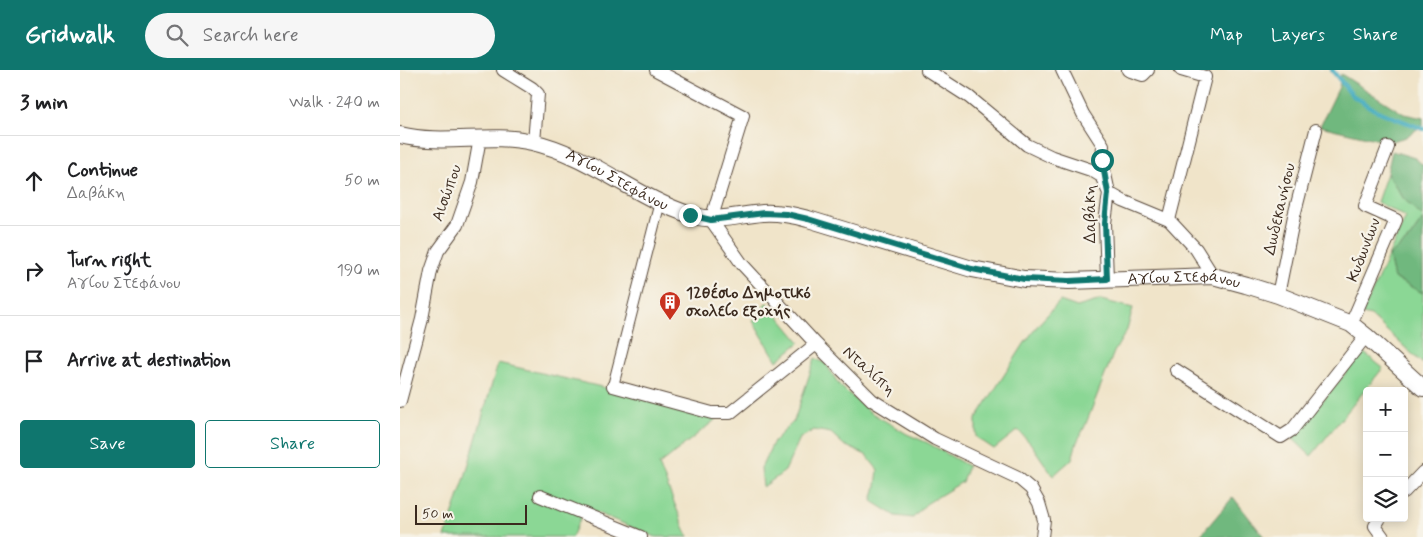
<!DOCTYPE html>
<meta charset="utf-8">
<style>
:root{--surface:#fff;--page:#f6f6f6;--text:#202124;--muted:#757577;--line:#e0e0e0;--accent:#0f766e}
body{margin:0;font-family:Mynerve,sans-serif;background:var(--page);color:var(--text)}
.controls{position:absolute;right:15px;bottom:15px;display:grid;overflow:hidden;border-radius:5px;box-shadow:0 2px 12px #0003}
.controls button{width:45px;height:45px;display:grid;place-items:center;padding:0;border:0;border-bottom:1px solid var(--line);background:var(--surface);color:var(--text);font:25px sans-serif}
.scale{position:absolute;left:15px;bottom:12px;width:112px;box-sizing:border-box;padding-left:5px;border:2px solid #3b2a1e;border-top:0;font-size:14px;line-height:18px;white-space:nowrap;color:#3b2a1e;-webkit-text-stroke:4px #f7f3e8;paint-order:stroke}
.stop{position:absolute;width:15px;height:15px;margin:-11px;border:4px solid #0f766e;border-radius:50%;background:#fff}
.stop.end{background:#0f766e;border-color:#fff;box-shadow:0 1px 5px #0008}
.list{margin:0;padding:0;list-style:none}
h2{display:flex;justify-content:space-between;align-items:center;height:65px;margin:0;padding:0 20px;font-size:21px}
h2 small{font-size:16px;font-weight:400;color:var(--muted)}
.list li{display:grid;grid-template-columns:32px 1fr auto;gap:15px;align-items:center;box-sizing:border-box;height:90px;padding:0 20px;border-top:1px solid var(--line)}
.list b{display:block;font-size:19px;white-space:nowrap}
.list p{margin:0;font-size:16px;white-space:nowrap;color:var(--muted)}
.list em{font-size:16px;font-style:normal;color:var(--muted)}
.actions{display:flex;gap:10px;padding:15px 20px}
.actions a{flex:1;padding:11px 0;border:1px solid var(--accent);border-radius:5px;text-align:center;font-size:18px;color:var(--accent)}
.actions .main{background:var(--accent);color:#fff}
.icon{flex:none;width:28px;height:28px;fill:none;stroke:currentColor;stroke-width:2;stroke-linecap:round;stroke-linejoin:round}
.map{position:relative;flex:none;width:1023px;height:467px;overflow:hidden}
header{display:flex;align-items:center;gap:30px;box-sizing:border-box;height:70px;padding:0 25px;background:var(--accent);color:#fff}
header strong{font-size:24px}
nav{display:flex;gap:28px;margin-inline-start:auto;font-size:18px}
.search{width:350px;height:45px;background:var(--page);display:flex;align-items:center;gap:12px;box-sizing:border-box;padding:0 18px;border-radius:28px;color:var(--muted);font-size:19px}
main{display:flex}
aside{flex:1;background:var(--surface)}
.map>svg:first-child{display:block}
.green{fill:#8bd795;stroke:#63805a}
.forest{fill:#70b87e;stroke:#56714e}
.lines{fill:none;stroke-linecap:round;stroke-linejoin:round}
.stream{stroke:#41abc0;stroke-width:4.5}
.pedestrian-casing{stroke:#564638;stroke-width:12}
.minor-casing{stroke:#564638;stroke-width:14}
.tertiary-casing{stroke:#564638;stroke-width:18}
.pedestrian{stroke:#fff;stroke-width:10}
.minor{stroke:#fff;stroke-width:12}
.tertiary{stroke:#fff;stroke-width:16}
.route{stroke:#0f766e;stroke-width:6}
.labels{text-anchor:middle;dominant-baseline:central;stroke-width:4.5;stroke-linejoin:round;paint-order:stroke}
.street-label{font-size:16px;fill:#3b2a1e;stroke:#f7f3e8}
.poi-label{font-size:16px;font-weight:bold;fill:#3b2a1e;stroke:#f7f3e8;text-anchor:start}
</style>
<header>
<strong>Gridwalk</strong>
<div class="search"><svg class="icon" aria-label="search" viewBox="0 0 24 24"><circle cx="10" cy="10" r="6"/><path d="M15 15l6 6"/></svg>Search here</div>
<nav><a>Map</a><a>Layers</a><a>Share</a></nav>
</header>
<main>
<aside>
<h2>3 min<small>Walk · 240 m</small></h2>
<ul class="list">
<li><svg class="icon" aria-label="ahead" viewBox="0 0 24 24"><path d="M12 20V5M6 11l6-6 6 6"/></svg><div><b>Continue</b><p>Δαβάκη</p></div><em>50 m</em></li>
<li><svg class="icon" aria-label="right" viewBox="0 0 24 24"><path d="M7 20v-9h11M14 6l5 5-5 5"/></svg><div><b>Turn right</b><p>Αγίου Στεφάνου</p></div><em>190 m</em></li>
<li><svg class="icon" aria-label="arrive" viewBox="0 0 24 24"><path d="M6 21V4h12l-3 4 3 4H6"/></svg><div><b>Arrive at destination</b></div></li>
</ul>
<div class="actions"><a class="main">Save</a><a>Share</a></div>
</aside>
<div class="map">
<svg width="1023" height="467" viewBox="0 0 1023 467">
<rect width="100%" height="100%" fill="#f7f3e8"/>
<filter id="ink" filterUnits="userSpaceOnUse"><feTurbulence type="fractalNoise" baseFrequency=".02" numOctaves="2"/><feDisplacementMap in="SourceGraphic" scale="10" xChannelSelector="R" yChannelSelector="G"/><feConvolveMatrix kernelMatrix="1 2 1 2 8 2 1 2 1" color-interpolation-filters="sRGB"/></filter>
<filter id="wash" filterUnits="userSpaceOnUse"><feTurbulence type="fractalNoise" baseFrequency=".0096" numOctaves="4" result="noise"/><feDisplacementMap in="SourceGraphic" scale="20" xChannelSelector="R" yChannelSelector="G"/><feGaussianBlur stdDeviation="1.12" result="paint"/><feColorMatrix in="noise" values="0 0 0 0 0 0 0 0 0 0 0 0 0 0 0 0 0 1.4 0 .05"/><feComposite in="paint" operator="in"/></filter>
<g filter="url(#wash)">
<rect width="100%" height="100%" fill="#f0e4c9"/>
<!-- green -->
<path class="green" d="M987,103L1004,129L1023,147V149L1009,169L989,186L994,208L1023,223V294L971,246L962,244L1006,147L977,132Z
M701,230L733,238L727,260L714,282L685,356L677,372L672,389L653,406L631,374L618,360L594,379L576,367V349L624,274L638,255L660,231L677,237Z
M367,232L400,272L377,291L353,251Z
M963,282L983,298L911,386L892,368Z
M415,288L426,294L440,316L470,342L507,364L528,373L568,396L562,412L526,434L513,448L496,446L472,431L476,416L478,400L466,385L444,375L431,363L414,360L400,368L385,401L363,417L361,398L374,371L394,351Z
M98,293L206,318L320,346L259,395L288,467H256L185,438L172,467H45L65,407Z"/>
<!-- forest -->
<path class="forest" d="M941,4L1004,44L1023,48V55L1006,67L988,72L920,56L939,17Z
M992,81L1015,88L1023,95V147L1004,129L987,103Z
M1023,149V223L994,208L989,186L1009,169Z
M833,427L864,467H799Z"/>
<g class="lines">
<!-- stream -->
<path class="stream" d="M932,0L952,25L975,40L1023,59"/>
</g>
</g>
<g filter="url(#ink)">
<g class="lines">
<!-- pedestrian casing -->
<g class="pedestrian-casing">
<path id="pedestrian" d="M213,316L260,132"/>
</g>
<!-- minor casing -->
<g class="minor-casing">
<path id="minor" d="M103,0L132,18L138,24L134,72
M256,0L343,46L311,150L342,194L416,274L472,330L535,369L618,408L631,419L639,433L644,450L642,467
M527,0L569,27L627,75L652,87L691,100L701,106L709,123L723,131L769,150L796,179L813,206
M662,0L683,44L703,75L702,90L709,123L705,153L707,209
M728,0L743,5L748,0
M769,150L805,7L781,0
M878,225L894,146L916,60
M951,254L996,150L965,136L988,77
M776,300L881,367L892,360L966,266
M213,316L312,343H330L416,274
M0,331L22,249L31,201L38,181L57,155L72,112L80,68
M1004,422L1023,402
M140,426L241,467
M980,448L975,456L983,467"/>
</g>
<!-- tertiary casing -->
<g class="tertiary-casing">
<g id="tertiary">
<path id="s1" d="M0,65C44,76 89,62 132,72C190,85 236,128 291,145C317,153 337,145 363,143C378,142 393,145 408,149L572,199L624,209L669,211L813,206L846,215L878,225L951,254L966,266L1023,318"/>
</g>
</g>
<!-- pedestrian -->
<use href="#pedestrian" class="pedestrian"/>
<!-- minor -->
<use href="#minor" class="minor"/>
<!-- tertiary -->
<use href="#tertiary" class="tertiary"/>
</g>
</g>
<g class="lines" filter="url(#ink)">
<!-- route -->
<path class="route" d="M290,145L311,150L364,143L386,144L408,149L572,199L624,209L669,211L707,209L705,153L708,123L702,90"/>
</g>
<!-- icons -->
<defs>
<g id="building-pin" transform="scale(1.125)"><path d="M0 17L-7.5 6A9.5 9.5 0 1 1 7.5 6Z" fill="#c8321e" stroke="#f7f3e8"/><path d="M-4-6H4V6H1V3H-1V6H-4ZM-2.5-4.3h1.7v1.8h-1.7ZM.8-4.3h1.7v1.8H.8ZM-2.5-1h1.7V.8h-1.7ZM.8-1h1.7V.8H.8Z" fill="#fff"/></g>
</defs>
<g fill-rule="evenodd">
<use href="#building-pin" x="270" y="232"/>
</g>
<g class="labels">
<!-- street labels -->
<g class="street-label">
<text stroke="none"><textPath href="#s1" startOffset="226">Αγίου Στεφάνου</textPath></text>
<text transform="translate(47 123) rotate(-70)">Αισώπου</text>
<text transform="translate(880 139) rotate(-77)">Δωδεκανήσου</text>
<text transform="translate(690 144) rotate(-90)">Δαβάκη</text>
<text transform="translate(964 180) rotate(-69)">Κυδωνίων</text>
<text stroke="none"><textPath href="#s1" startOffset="811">Αγίου Στεφάνου</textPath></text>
<text transform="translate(469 301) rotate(42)">Νταλίπη</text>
</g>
<!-- poi labels -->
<g class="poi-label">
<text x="286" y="223">12θέσιο Δημοτικό<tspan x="286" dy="18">σχολείο εξοχής</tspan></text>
</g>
</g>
</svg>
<div class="controls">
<button>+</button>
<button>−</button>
<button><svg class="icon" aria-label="layers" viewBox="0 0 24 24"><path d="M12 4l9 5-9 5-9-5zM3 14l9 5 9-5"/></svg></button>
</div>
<div class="scale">50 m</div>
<div class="stop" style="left:702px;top:90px"></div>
<div class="stop end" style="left:290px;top:145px"></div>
</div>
</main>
